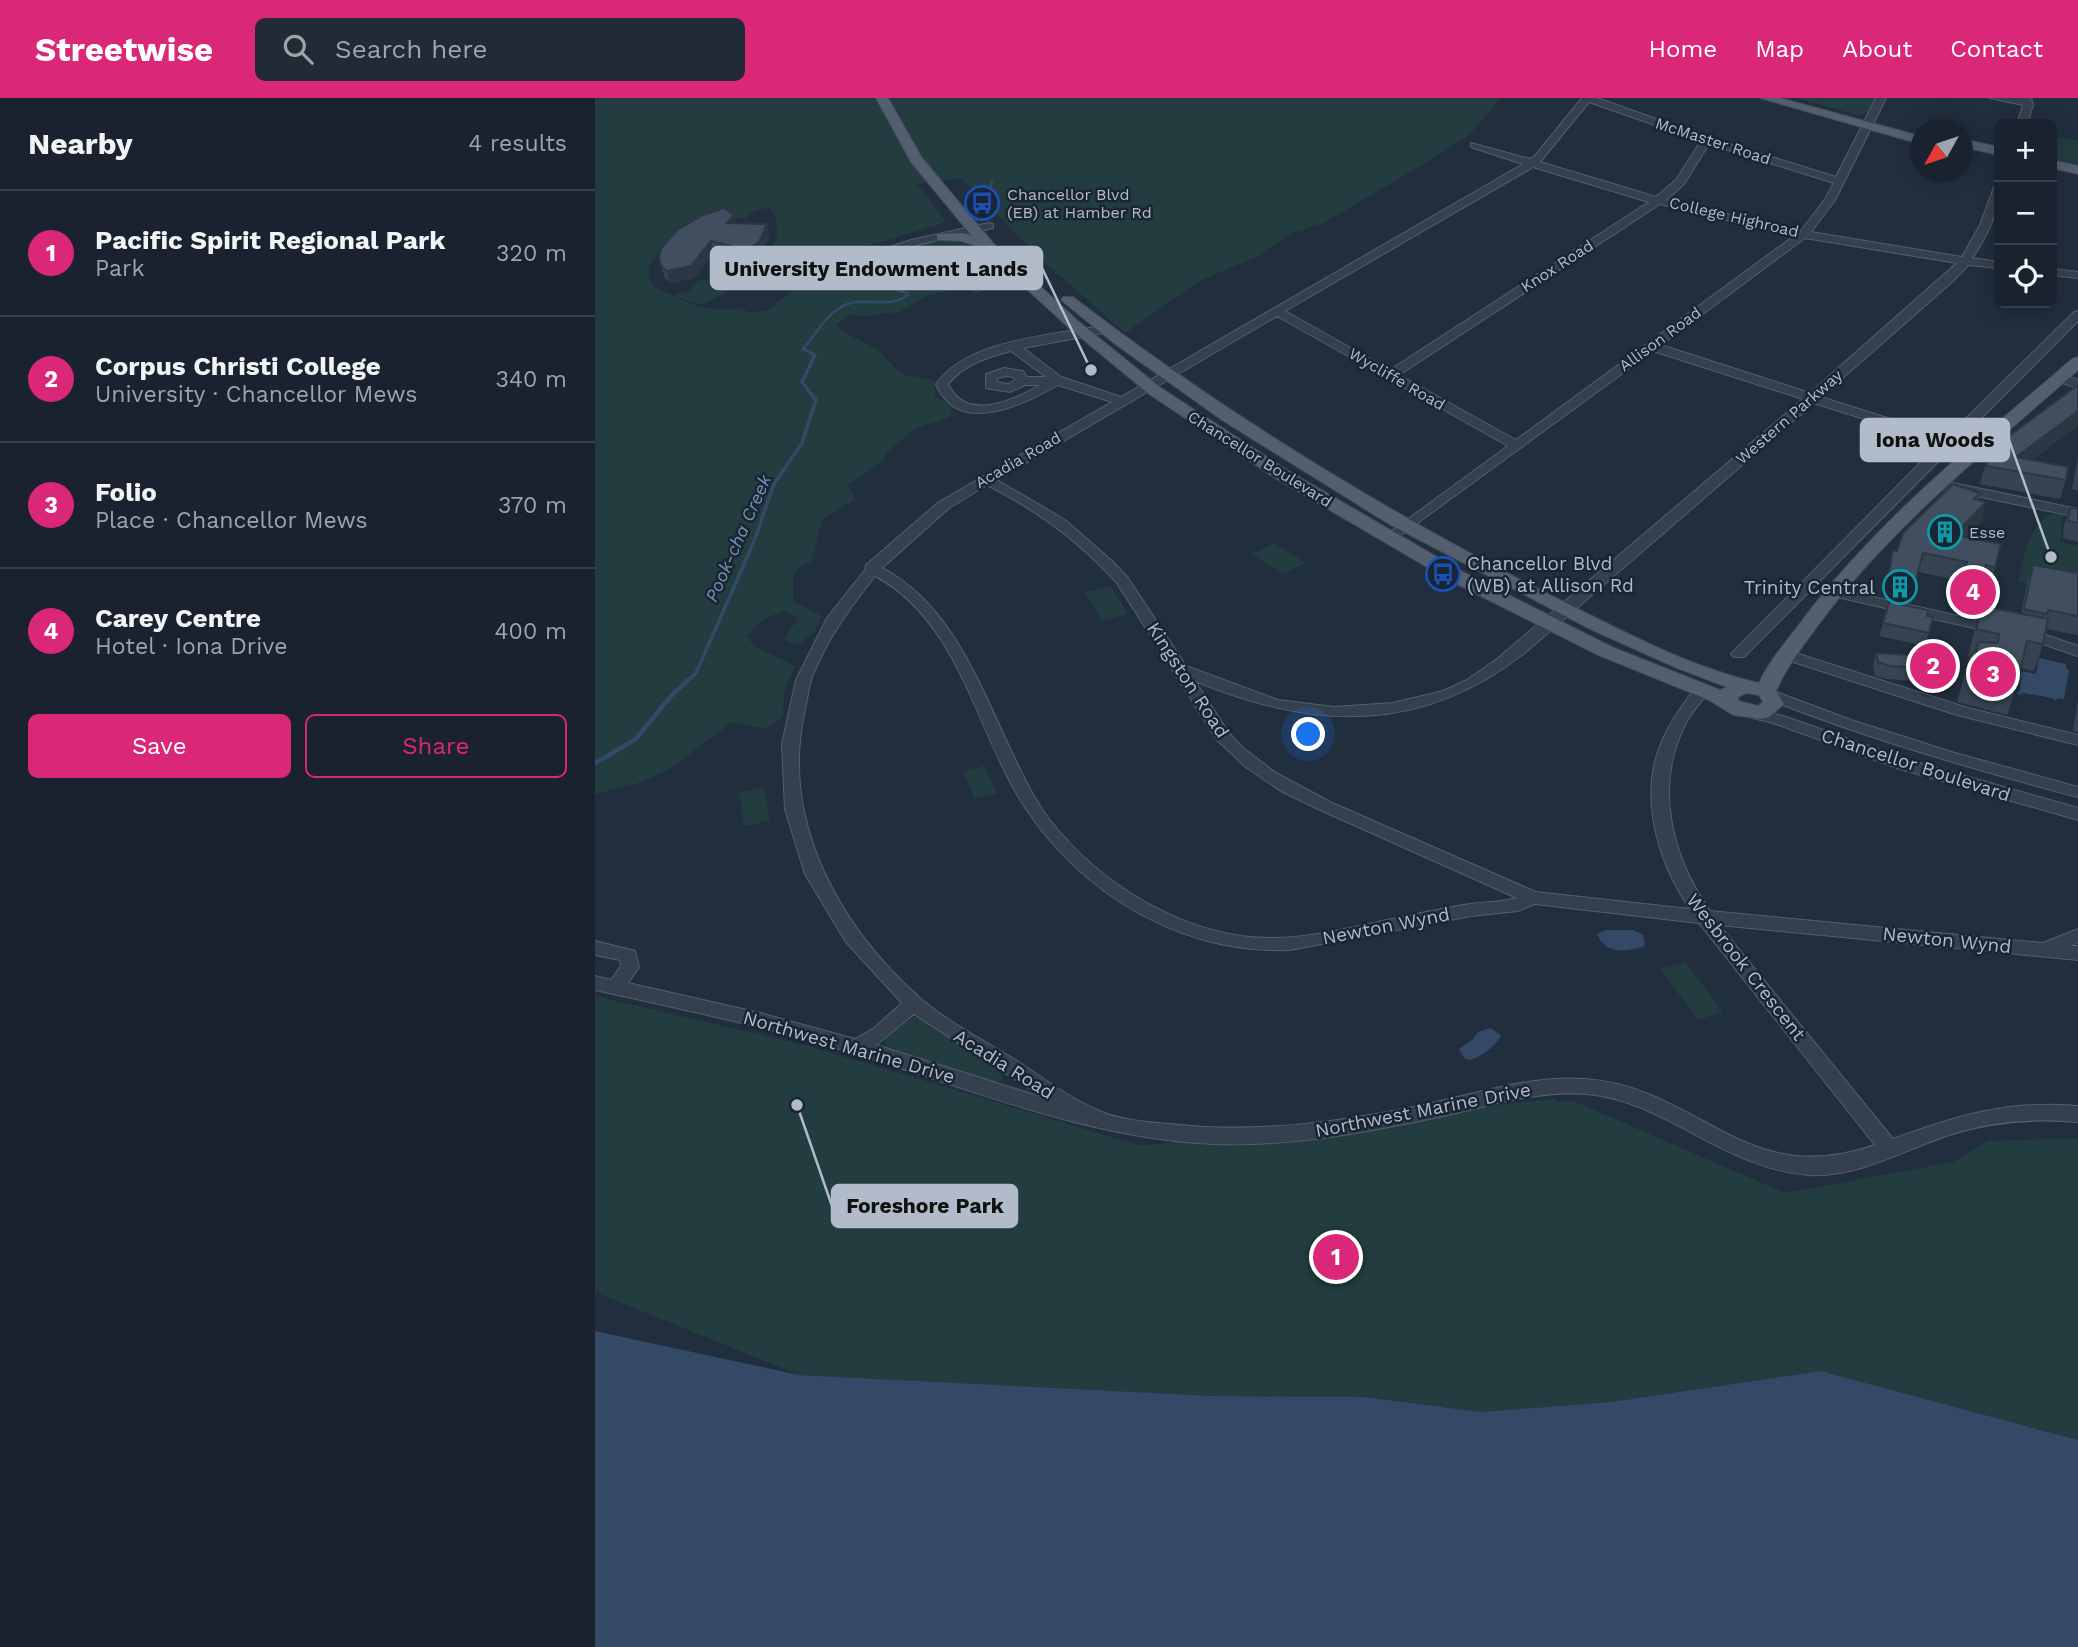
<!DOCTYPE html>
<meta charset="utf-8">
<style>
:root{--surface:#19222e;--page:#222a36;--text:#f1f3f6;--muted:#9fa4aa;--line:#373f4a;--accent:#db2777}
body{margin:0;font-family:"Work Sans",sans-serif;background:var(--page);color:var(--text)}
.controls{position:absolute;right:21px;top:21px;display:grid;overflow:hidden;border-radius:10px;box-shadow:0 4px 18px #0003}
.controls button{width:63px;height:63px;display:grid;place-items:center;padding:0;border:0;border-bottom:2px solid var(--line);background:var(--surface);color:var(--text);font:35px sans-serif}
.compass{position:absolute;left:1315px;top:21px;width:63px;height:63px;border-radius:50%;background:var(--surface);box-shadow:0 4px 18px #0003;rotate:230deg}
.you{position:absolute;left:714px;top:637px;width:24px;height:24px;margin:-18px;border:5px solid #fff;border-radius:50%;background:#1a73e8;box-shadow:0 0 0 10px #1a73e833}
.badge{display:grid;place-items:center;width:46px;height:46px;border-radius:50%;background:var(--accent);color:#fff;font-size:23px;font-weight:700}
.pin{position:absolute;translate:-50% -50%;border:4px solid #fff;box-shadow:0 2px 7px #0006}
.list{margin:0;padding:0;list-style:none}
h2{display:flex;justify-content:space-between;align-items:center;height:91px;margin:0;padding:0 28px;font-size:30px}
h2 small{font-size:23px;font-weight:400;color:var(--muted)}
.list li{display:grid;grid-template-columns:46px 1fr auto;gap:21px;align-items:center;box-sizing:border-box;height:126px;padding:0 28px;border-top:2px solid var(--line)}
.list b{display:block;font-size:26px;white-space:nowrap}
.list p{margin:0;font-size:23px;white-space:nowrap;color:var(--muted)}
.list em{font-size:23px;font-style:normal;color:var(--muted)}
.actions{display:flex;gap:14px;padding:21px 28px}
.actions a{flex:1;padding:16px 0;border:2px solid var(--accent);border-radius:10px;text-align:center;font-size:24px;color:var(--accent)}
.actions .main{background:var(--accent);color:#fff}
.icon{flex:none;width:38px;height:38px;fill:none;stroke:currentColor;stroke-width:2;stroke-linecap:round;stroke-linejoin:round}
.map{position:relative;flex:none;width:1483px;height:1549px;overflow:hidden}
header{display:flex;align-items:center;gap:42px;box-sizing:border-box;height:98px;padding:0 35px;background:var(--accent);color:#fff}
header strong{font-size:33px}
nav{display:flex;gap:38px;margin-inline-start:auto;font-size:24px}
.search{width:490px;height:63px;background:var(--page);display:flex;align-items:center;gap:18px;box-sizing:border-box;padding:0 24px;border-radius:10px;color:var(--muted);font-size:26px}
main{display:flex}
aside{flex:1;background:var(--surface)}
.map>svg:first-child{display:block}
.green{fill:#233c3f}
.water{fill:#344966}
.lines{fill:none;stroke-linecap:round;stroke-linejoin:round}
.stream-far2{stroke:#344966;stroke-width:2.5}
.stream-far1{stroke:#344966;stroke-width:3.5}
.stream{stroke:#344966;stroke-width:4.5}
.minor-casing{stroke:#535e6c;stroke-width:2}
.major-casing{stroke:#3e4957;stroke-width:2}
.minor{fill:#35404e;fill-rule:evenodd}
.major{fill:#535f6e;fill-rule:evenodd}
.wall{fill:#374353}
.shaded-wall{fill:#2d3743}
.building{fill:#404e60;stroke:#2d3743;stroke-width:2}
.labels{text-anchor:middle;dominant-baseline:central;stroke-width:5;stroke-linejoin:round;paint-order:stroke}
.far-street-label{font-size:16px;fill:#b1bbc9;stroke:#1a2533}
.far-poi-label{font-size:16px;fill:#b1bbc9;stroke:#1a2533;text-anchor:start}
.far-water-label{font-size:18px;font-style:italic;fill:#7691b3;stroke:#1a2533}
.poi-label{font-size:19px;fill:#b1bbc9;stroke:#1a2533;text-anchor:start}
.street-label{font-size:19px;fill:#b1bbc9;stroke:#1a2533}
.leader{fill:none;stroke:#b1bbc9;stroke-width:2.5}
.callout-dot{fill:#b1bbc9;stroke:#1a2533;stroke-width:2.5}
.callout{fill:#b1bbc9;stroke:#b1bbc9;stroke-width:2.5}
.callout-label{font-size:21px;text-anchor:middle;font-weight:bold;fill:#111}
</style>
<header>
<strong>Streetwise</strong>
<div class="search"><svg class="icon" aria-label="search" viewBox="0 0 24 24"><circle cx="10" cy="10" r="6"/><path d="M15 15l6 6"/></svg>Search here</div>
<nav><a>Home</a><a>Map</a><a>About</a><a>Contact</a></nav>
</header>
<main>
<aside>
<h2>Nearby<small>4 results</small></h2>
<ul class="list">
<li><span class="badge">1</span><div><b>Pacific Spirit Regional Park</b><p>Park</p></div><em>320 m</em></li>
<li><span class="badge">2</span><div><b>Corpus Christi College</b><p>University · Chancellor Mews</p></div><em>340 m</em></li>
<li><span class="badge">3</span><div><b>Folio</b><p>Place · Chancellor Mews</p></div><em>370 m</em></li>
<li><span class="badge">4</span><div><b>Carey Centre</b><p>Hotel · Iona Drive</p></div><em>400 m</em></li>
</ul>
<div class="actions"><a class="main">Save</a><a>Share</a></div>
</aside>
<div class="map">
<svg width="1483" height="1549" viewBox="0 0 1483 1549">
<rect width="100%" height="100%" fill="#212e3e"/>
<!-- green -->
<path class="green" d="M0,0H906L874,37L832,64L727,126L696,135L664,158L606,182L530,235L448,163L366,80L322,86L351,123L348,125L216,165L187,162L176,151C185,134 185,127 175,110L160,112L151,120L113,123L69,146L53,170L56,185L61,190L99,207L123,212L146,210L155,215L175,211L196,193L198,194C211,182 228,188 244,182C273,170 336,132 367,145C373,147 380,154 385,158C397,166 404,172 404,188L381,195L367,189L332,198L304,214L271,218L254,217L241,227C253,238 266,242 280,250C290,257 297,270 309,276C320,282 329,279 340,283V298L355,308L356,319L319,331L291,355L288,363L253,387L260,401L227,422L216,463L202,470L198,482V503L226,518L220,533L203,547L189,542L203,520L189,513L168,521L152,538L159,548L200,568L190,590L188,618L171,631L137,624L75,671L41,686L0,696Z
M1202,0H1281L1272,15L1265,18Z
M1457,38L1483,42V70L1457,65Z
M104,182L140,183L129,196L106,207L77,197L93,193Z
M1457,415L1468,417L1465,444L1483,447V495L1423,483C1429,458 1434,428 1457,415Z
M679,445L710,465L688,476L657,456Z
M516,488L533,516L507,523L490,494Z
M389,668L402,695L380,701L368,674Z
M169,689L175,723L149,728L144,694Z
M1090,864L1128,914L1103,922L1065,871Z
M0,898L210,947L547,1048L957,1001L966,1004L976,1002L1190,1095L1358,1064L1393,1043L1483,1040V1342L1226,1273L1016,1304L886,1314L769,1299L619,1298L204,1277L0,1194Z
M319,919H325L404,972L408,977L406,982L401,984L290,950V941Z"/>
<!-- water -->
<path class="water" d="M1444,560L1471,566V571L1474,572L1469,601L1462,600L1461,603L1457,600L1428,595L1426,597L1421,596L1425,592L1426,573L1441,576Z
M1011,832H1038L1048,837L1050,848C1031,854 1010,857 1002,836Z
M895,930L906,937C903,947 885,960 874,962L869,960L864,951L877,942L883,934Z
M0,1233L204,1277L619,1298L769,1299L886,1314L1016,1304L1226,1273L1483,1342V1549H0Z"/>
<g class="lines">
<!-- stream-far2 -->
<path class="stream-far2" d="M397,85L394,92L399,98
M219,256L208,251C220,237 232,215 250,207C272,198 294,212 314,196L284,185L278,179L284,170L343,165L361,152"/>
<!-- stream-far1 -->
<path class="stream-far1" d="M90,585L101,575L158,446L179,386L207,345L221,302L207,284L220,257L215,255"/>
<!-- stream -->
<path class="stream" d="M0,665L41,641L76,598L92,583"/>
<!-- minor casing -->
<g class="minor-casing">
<path id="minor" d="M987,0H1002L1115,40L1241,79L1281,0H1291L1240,102L1216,134L1367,159L1385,127L1399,89L1404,86C1404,114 1393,137 1377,160L1404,164V170L1373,167L1358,183L1226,299L1352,339L1479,214L1483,213V223L1149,559H1139L1136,556L1345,345L1219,305L932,553C827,637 719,632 600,583L634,635L648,650L681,675L735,704L941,794L1095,811C1064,766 1044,701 1065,648C1074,625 1087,608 1101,589H1113L1115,592C1108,602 1098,612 1092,623C1058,686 1076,757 1115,813L1448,845L1483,831V844L1476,848H1483V862L1124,827L1298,1041C1363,1017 1414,1002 1483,1008V1024C1438,1020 1397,1023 1354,1037C1310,1052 1261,1080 1214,1077C1129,1071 1071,1003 992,996C943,992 895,1008 848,1018C773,1034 696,1049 619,1046C495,1041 379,992 261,956C176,930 87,911 0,892V878L16,882L26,868L25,862L0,857V843L40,853L44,869L33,885L165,915L260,941L279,930L307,905L251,844L210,776L190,711L187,646L201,582L232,520L270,472L271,467L344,404L517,304L463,287C428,307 363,339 341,286C375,240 457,238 510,227L514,228V234L428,250L466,279L526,299L928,66L876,49V45L935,61L939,59ZM994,4L1106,43L1081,82L1061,99L945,64ZM1114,46L1239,85L1230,101L1206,133L1071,102L1089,86ZM938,69L1054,104L795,272L690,213ZM1065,106L1199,138L921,342L804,277ZM1210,140L1362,165L1215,295L1066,247ZM682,218L913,348L790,438L788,441L795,445L1058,253L1208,301L902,561L872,582L848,593L798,605L739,609L683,602L591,568L533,480L518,464L470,422L402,382ZM416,253L451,279H432L428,273L409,270L391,276V290L415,294L430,287H445C419,302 371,325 353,286C369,267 392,259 416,253ZM410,278L419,279L420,282L413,286L401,284V281ZM392,387C442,412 485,444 522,485L622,642L652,670L686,693L723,711L922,800C907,804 890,804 875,806C855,809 836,813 817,817C772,825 723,840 676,840C592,840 505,787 454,721C436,697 424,669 411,642C381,577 353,505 287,470L354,410ZM280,478C354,517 377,609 412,678C465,783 576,857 695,852L876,818L923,813L940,806L1104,825L1280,1047C1149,1093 1105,989 990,981C936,977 881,996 828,1007C745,1024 660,1036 575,1026C552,1024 523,1022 502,1012C468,997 438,972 406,953C378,937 349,921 325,900C245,829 186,725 209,616C212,604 213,591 217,579C232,541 255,510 280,478ZM319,916L449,1000L281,947Z
M1395,0H1436L1438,7L1432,26H1422L1428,7Z
M394,125L398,126V130C370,137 340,141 313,150C249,170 220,194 150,177L147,170L169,162L208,169L240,167L316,142ZM169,168L214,176L159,173Z
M1457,171L1483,174V180L1457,177Z
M1465,276L1483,282V290L1461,283V277Z
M1343,382L1483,411V419L1338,389V383Z
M1238,490L1454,538L1483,548V558L1445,545L1233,497L1231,494L1233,491Z
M1191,552L1373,610L1483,637V647L1362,617L1186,560L1183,557Z
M1176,592L1256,622L1360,655L1483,689V699C1377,671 1273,641 1170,600L1168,597Z
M1160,611L1188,618L1317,663L1483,710V722L1305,671L1178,625L1154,619L1152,616L1154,613Z"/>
</g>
<!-- major casing -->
<g class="major-casing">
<path id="major" d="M281,0H293L327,60L398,145L483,223L566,290L692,372L868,474L1017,549L1125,592L1132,589L1082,570L995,531L794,426L627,322L520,246L466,202L468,199H478C629,315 789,413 959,499C1024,531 1093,569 1164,585C1174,563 1191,544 1206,524C1282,422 1382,343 1477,261L1483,259V272C1393,352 1296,428 1224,526C1208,548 1192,568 1181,593L1189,606L1174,619L1167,621L1138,617L1114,602L1003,557L854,482L680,380L554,296L473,229L387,150L366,143L342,142V136L367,135L377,138L316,64ZM1151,595L1164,597L1168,604L1163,608L1144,603L1143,599Z
M1165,0H1185L1325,38V46Z
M1367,41L1404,49V57L1367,49Z
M1457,62L1483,68V76L1457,70Z"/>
</g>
<!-- minor -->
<use href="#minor" class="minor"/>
<!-- major -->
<use href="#major" class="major"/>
</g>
<!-- wall -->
<path class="wall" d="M141,125L175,137L166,155L154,163L119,154L99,180L75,185L70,180L64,160Z
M1483,287V327L1437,362L1471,382L1465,401L1385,386L1394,353Z
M1483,359V393L1477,391Z
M1385,395L1383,402L1386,424L1371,439L1400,470L1394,490L1385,486L1374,509L1360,506L1366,483L1323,474L1316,500L1289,494L1298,452L1302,453Z
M1475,410L1483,411V444L1468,440L1469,427Z
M1438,467L1483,475V537L1451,531L1448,546L1439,573L1426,570L1421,590L1412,617L1362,604L1375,558H1373L1379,535L1387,508L1426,516L1432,485Z
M1338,519L1330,548L1284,538L1288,525Z
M1281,555L1329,558L1330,555L1357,572L1353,585L1292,581L1280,578L1278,568Z
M1483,601V634L1478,633Z"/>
<!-- shaded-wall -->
<path class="shaded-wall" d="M139,117L142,128L132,125Z
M172,126L175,137L166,155L154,163L151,152Z
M116,143L119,154L99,180L75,185L72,173Z
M1483,313V327L1422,373L1421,359Z
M1391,404L1386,424L1354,456L1359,437Z
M1391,467L1385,486L1374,509L1380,489Z"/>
<!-- building -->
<path class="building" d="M129,110L139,117L132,125L172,126L164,144L151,152L116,143L96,168L72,173L67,169L64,160L66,151L82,132L108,117Z
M1483,287V313L1421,359L1473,369L1471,382L1391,368L1394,353Z
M1358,386L1385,395L1379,401L1391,404L1359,437L1406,446L1400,470L1391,467L1380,489L1366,486L1372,464L1328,455L1321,481L1294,475L1298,452L1302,453L1308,435Z
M1475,410L1483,411V425L1473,423Z
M1438,467L1483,475V518L1453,512L1452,516L1429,511Z
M1294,504L1333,512L1332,518L1338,519L1334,535L1288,525Z
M1387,508L1453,521L1448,546L1432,543L1421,590L1370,577L1375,557L1380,558L1383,544L1403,545L1404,536L1381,531Z
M1281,555L1330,558V555L1353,556L1357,572L1295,568L1283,564Z"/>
<!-- icons -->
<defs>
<g id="bus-ring" transform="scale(1.75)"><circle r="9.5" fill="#1a2533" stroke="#1a4fb4" stroke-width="1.5"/><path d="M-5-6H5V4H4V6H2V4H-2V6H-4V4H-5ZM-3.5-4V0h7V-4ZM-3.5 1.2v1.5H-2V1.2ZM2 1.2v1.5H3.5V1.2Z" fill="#1a4fb4"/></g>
<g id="building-ring" transform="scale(1.75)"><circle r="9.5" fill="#1a2533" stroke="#0f9aa8" stroke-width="1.5"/><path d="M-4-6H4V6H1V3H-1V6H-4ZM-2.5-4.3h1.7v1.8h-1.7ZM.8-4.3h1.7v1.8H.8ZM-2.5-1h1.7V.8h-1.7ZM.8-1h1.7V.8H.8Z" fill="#0f9aa8"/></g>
</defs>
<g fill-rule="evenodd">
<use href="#bus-ring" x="387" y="105"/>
<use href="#building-ring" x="1350" y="434"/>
<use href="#bus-ring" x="848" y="476"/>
<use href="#building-ring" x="1305" y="489"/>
</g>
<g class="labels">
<!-- far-street labels -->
<g class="far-street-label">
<text transform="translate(1118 43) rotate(18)">McMaster Road</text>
<text transform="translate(1139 119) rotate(13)">College Highroad</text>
<text transform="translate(962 168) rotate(-33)">Knox Road</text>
<text transform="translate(1065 241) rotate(-36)">Allison Road</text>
<text transform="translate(802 281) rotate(30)">Wycliffe Road</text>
<text transform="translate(1194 319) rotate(-41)">Western Parkway</text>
<text transform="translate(665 361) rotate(32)">Chancellor Boulevard</text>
<text transform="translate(423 362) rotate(-30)">Acadia Road</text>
</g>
<!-- far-poi labels -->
<g class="far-poi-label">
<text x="412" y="96">Chancellor Blvd<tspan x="412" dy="18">(EB) at Hamber Rd</tspan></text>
<text x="1374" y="434">Esse</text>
</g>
<!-- far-water labels -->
<g class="far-water-label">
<text transform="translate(143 440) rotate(-66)">Pook-cha Creek</text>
</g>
<!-- poi labels -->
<g class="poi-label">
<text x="872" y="465">Chancellor Blvd<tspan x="872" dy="22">(WB) at Allison Rd</tspan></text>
<text x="1280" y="489" text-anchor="end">Trinity Central</text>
</g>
<!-- street labels -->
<g class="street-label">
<text transform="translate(593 582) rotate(57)">Kingston Road</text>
<text transform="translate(1321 667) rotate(18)">Chancellor Boulevard</text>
<text transform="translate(791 828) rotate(-11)">Newton Wynd</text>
<text transform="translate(1352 842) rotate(6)">Newton Wynd</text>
<text transform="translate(1151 869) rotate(52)">Wesbrook Crescent</text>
<text transform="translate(254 949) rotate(16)">Northwest Marine Drive</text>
<text transform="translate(409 966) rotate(32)">Acadia Road</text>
<text transform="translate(828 1012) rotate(-11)">Northwest Marine Drive</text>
</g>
</g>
<!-- callouts -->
<path class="leader" d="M496 272L447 170M1456 459L1414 342M202 1007L237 1108"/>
<g class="callout-dot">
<circle cx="496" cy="272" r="7"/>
<circle cx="1456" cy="459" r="7"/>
<circle cx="202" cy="1007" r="7"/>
</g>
<g class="callout">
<rect x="116" y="149" width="331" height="42" rx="7"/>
<rect x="1266" y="321" width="148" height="42" rx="7"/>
<rect x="237" y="1087" width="185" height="42" rx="7"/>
</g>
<g class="callout-label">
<text x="281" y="178">University Endowment Lands</text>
<text x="1340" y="349">Iona Woods</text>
<text x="330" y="1115">Foreshore Park</text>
</g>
</svg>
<div class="controls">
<button>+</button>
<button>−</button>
<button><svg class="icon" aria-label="locate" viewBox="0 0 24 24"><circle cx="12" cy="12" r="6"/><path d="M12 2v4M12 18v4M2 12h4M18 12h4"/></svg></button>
</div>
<svg class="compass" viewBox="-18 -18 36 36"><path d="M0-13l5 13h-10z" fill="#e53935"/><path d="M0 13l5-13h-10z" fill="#9fa4aa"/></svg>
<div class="you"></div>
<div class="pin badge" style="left:741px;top:1159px">1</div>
<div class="pin badge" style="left:1338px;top:568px">2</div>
<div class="pin badge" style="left:1398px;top:576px">3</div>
<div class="pin badge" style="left:1378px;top:494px">4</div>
</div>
</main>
